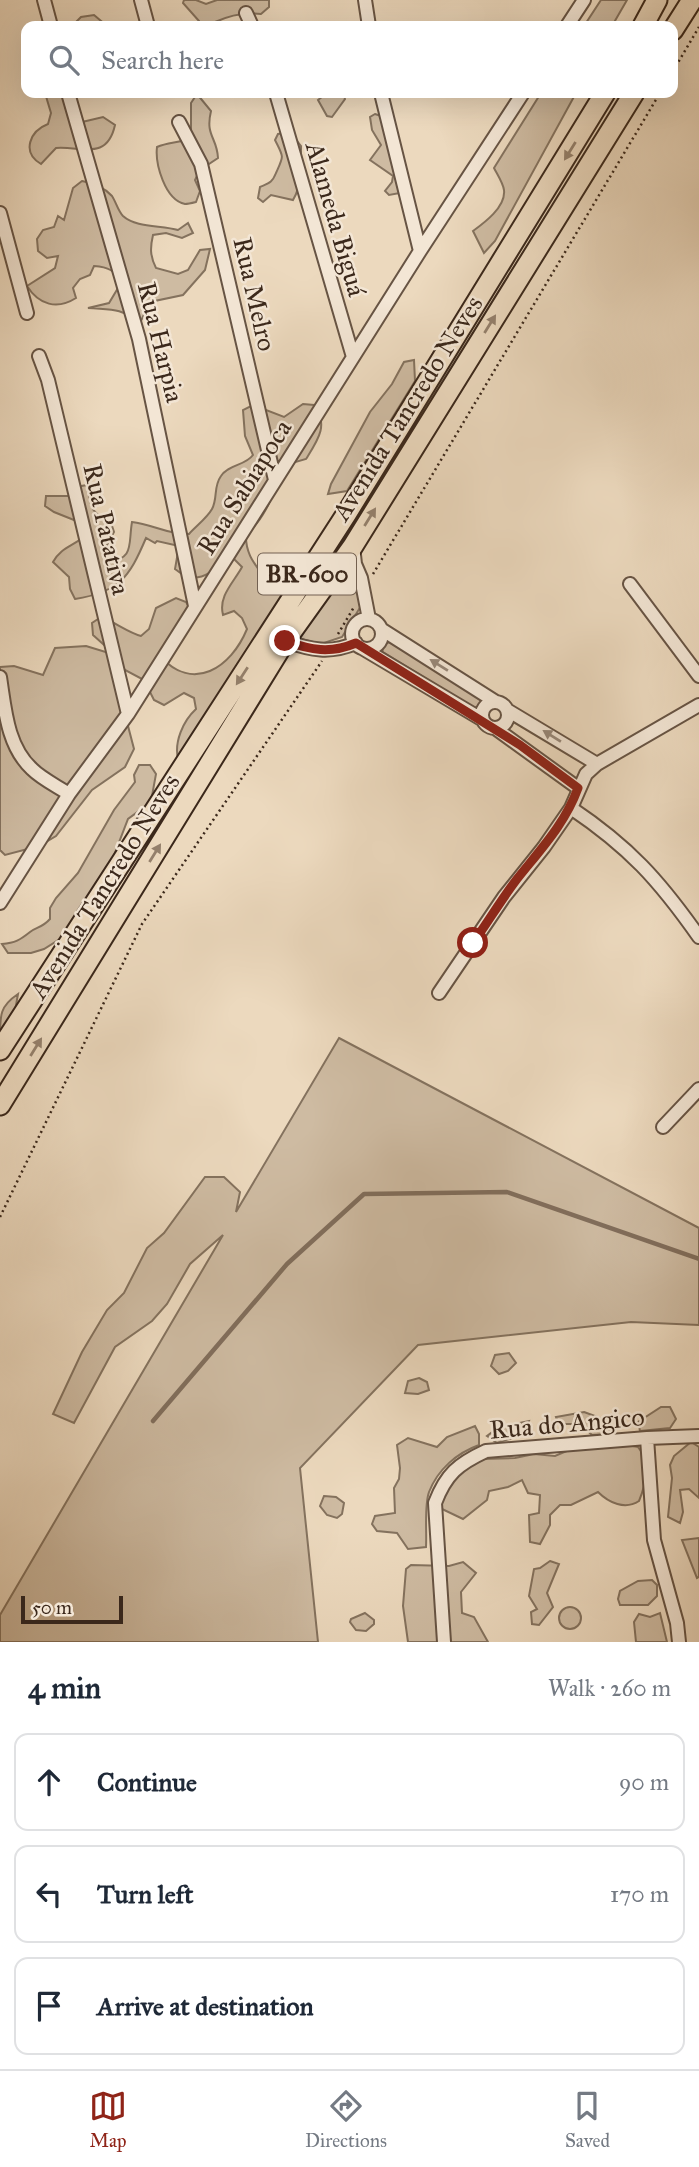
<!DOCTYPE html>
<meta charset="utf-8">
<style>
:root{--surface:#fff;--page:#f2f2f3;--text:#1f2937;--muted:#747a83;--line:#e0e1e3;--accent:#8f2418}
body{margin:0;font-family:"IM FELL Great Primer",serif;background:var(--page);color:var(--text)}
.scale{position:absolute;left:21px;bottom:18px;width:102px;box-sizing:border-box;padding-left:7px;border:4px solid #3b281b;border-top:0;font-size:19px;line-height:24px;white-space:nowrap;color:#3b281b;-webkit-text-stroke:5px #f3e6d5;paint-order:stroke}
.stop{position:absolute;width:21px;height:21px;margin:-16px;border:5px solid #8f2418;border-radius:50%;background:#fff}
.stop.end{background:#8f2418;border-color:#fff;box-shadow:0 2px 7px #0008}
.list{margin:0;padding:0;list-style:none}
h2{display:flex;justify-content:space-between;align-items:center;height:91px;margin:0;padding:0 28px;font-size:30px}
h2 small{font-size:23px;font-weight:400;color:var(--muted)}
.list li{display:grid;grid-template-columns:46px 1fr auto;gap:21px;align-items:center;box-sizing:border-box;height:98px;margin:0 14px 14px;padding:0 14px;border:2px solid var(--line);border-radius:14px}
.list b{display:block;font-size:26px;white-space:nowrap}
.list em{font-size:23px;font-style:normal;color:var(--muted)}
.icon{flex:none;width:38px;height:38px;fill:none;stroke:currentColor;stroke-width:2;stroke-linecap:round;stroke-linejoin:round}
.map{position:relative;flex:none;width:699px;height:1642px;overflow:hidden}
.search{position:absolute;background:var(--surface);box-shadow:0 7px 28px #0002;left:21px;right:21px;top:21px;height:77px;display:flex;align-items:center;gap:18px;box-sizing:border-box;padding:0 24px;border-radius:14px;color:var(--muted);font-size:26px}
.sheet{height:427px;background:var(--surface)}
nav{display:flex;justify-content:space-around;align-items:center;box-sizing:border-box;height:98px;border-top:2px solid var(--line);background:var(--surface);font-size:19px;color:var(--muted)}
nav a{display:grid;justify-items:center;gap:4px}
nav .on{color:var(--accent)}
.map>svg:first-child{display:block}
.green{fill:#cebba2;stroke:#84725e;stroke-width:2}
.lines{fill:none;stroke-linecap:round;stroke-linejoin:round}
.stream{stroke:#816e5c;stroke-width:4.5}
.minor-casing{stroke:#675444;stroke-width:16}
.primary-casing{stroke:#3b281b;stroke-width:23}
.path{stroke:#3b281b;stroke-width:2.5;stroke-dasharray:2 3.5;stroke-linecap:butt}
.minor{stroke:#f3e6d5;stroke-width:12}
.primary{stroke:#ecd9be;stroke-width:19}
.oneway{fill:#94806c}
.oneway2{fill:#978778}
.route{stroke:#8f2418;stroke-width:9}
.labels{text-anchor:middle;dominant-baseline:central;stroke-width:5;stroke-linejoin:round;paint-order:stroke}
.shield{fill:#f3e6d5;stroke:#726153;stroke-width:2}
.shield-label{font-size:24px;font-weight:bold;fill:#3b281b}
.street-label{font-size:26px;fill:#3b281b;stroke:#f3e6d5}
</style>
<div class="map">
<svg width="699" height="1642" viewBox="0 0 699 1642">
<rect width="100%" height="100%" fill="#ecd9be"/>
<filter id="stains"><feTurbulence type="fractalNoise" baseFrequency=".00286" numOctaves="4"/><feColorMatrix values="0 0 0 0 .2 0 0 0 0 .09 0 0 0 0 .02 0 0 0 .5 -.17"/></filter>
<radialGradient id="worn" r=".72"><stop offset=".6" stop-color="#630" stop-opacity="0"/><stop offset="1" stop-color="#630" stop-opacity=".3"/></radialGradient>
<!-- green -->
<path class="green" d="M184,0H196L206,4L217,0H269V7L261,14C245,12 230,15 215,22V26H200L199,21L183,3Z
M601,0H627L612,26H584Z
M94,15L107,26H72L81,17Z
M45,93H71L82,122L103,117L115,125C107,161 82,146 56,148L41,164C21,152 30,131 48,124L51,113Z
M327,93H343L345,99L332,117L327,116L318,100Z
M541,93H576L495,241L484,253L473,231C484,223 506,207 504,190C503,183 497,174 494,168Z
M197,94L211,111C205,136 217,137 218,158L200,170L195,180L200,191L196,202C192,203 188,204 185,204C165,200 155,164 157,147C168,142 179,143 191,138V103Z
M375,114L381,116L400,193L389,195L385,191L392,182L393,176L370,160L381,145L372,130L370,117Z
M284,133L294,137L301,146V152L297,156C300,172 302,185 293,200L271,195L263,202L258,198L260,187C269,183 272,183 276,173C284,155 284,158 275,140L278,134Z
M82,181C94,183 104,187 112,196C116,202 118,211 123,216C136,228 162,225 178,230L188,223L193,233L182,238L166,233L153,235C150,248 150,256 156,268L178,274L188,270L200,250L210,249L205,270L183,295L150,302L140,323C119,307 112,310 88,308L109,303L121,283C115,270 108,267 94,266L90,275L80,279L73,288L76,298C57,310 39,305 27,286L55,268L58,256L47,258L38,251L37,239L43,230L54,227L58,216L64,220L73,188Z
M414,360L415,381L347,491L328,494L331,484L370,412L392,384L404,362Z
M303,404L314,405C329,425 318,440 306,459L285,465C275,488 267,518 246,534C245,557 258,567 269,584L281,582L290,589L178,759C174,742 183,721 196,709L194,698L184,693L164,705L154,700L144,680L125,670L113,653L93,635L92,623L101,617C115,622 127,632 141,636L149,629L156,608L176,598L186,602L192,612L160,656C193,693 231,668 247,629L242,618L234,611L223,615C218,596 234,582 242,567L234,559C211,569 199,589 175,569L179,546L157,541L155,543L146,538C129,578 119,592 75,599L70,589L69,577L53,562C61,547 74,546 86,535L84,524L54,512L45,506L46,496H70L76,487L87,485C92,505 88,513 110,520L114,532L103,553L107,563C135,558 128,545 132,522C152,524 169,535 189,534C196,526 207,518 212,509C218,498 213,487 221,476C229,464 245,466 253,455L245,436L243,410L253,405L284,417Z
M345,562L359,580L361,606L342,637L321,644L297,638Z
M389,642L480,697L481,706L474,708L383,652L381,646Z
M86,646L109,653L134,749L125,767L92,790L56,836L39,846L5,855L0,850V667L14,666L43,675L55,648Z
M139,765H150L156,774L152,796L147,805L128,819L108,871L96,890L80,907L63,937L44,949L31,953H8L2,944C15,943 20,940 30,932C36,927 42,928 50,919V908L56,898L78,873L114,810L135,782L134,775Z
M18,994L15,1011L0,1037C0,1015 0,1006 18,994Z
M339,1038L699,1228V1325L631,1322L418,1345L300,1468L318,1642H0V1615L223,1235L190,1264L167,1304L152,1321L115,1347L74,1423L53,1414L82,1352L107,1310L124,1293L147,1248L164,1233L205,1177H224L240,1192L236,1212Z
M509,1353L516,1363L508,1371L499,1374L491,1366L495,1355Z
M419,1378L427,1382L429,1390L418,1394L405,1393L408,1381Z
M661,1407H670L676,1419L670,1428L640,1431L638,1422Z
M584,1412L606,1420L611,1427L609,1434L592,1435L580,1424H559L556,1417Z
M529,1421L525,1434L497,1443L487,1436L499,1427Z
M475,1426L479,1434V1445C457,1453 438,1469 429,1492C424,1506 427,1532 426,1547L408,1549L397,1533L377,1531L372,1524L375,1516L395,1513L394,1488L399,1479L400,1468L397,1445L408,1438L437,1447L447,1437Z
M691,1442L699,1447V1498L689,1489L680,1490L683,1512L680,1523L668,1517L672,1478L670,1465L674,1456Z
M617,1443L638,1447C651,1461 646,1484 639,1501C625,1510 609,1503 598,1492L571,1505H560L550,1515V1525L540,1544L530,1542L529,1515L539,1513L540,1495L528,1493L522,1480L508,1487L489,1491L487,1500L463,1519L442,1509L438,1500L463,1467L482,1459L515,1458L534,1454L555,1456L569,1450Z
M324,1496L336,1497L344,1503L342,1514L337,1518L327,1515L320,1506Z
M699,1538V1577L697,1578L682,1540Z
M550,1561L559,1564L547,1593L553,1607L539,1625L532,1624L531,1612L537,1609L529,1596L534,1569L540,1568Z
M463,1562L476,1573L461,1592L462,1613L474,1617L488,1642H408L403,1606L406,1569L411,1565L449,1566Z
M652,1580L657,1585V1596L648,1605H620L618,1599L620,1591L638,1581Z
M559 1618a11 11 0 1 1 22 0a11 11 0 1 1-22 0Z
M365,1613L374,1620V1624L366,1631L356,1630L350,1622L351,1619Z
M660,1613L667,1642H636L634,1622L639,1614L650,1617Z"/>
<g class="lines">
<!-- stream -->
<path class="stream" d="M153,1421L287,1264L364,1194L507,1192L699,1259"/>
<!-- minor casing -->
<g class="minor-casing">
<path id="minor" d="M44,0L51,26
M141,0L148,26
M365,0L369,26
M246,13L252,26
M567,26L584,0
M68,93L139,339L195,606
M276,93L353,357
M381,93L420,251
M179,122L201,164L275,480
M0,213L27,313
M39,356L48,380L128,714
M353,546L355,564L361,578L369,619
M630,584L699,676
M352 634a15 15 0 1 1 30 0a15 15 0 1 1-30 0Z
M381,629L496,702
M285,641C311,650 330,654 356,643
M362,648L483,720
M0,677C5,709 7,746 32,769C42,779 57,786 69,794
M482 715a13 13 0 1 1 26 0a13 13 0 1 1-26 0Z
M507,710L597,764
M495,728L578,788
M571,808C629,847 659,880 699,937
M0,903L69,794L128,714L420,251L523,93
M439,993L504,897L544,847L571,808L586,774L597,764L699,705
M663,1127L699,1089
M647,1438L654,1540L677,1623L679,1642
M444,1642L435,1503C446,1474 458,1464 486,1451L647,1438L699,1436"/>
</g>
<!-- primary casing -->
<g class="primary-casing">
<path id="primary" d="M643,26L657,0
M673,30L692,0
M0,1050L347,513L605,93
M0,1105L285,641L353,546L634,93"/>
</g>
<!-- path -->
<path class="path" d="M673,71L699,27
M373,574L660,93
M338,634L354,607
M0,1217L142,924L322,661"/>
<!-- minor -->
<use href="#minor" class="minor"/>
<!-- primary -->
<use href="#primary" class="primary"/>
</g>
<!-- one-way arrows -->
<defs><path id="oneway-solid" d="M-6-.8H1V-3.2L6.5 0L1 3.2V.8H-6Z" transform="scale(1.75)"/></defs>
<g class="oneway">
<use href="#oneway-solid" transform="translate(570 151) rotate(122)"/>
<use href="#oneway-solid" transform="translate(490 324) rotate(-58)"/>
<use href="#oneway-solid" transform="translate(370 517) rotate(-58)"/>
<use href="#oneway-solid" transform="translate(242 676) rotate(123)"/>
<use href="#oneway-solid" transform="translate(155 853) rotate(-58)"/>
<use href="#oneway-solid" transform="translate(36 1047) rotate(-58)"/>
</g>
<g class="oneway2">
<use href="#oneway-solid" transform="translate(439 665) rotate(-148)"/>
<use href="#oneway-solid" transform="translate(552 736) rotate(-148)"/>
</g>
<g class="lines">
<!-- route -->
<path class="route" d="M285,641C311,650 330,654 356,643L520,745L578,788C565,824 540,850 517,879C501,900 488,922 473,943"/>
</g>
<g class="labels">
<!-- shield labels -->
<rect class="shield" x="258" y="553.5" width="98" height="41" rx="5"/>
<g class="shield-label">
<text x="307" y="574">BR-600</text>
</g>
<!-- street labels -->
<g class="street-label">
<text transform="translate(336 219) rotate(74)">Alameda Biguá</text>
<text transform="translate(255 294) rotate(77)">Rua Melro</text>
<text transform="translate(161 342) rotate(76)">Rua Harpia</text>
<text transform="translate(407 408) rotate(-58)">Avenida Tancredo Neves</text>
<text transform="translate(244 487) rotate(-58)">Rua Sabiapoca</text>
<text transform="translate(107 529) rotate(77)">Rua Patativa</text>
<text transform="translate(104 886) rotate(-58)">Avenida Tancredo Neves</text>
<text transform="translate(567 1423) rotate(-5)">Rua do Angico</text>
</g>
</g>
<rect width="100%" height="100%" filter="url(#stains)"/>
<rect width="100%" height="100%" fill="url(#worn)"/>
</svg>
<div class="scale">50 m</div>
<div class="stop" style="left:473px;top:943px"></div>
<div class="stop end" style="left:285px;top:641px"></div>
<div class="search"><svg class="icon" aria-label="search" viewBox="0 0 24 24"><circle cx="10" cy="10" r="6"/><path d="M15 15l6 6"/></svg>Search here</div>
</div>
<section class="sheet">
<h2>4 min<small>Walk · 260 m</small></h2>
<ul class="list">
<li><svg class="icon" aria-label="ahead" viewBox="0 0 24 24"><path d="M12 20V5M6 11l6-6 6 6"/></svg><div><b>Continue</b></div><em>90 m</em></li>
<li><svg class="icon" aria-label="left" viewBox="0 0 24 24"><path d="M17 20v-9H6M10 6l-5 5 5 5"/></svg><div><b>Turn left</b></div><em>170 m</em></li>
<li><svg class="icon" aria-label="arrive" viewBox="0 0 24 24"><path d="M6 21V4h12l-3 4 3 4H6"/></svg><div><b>Arrive at destination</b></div></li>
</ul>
</section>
<nav>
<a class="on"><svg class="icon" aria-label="map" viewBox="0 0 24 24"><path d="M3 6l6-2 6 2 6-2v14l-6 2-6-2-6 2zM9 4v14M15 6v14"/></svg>Map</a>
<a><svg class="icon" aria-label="directions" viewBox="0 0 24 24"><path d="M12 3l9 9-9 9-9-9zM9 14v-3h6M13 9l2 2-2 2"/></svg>Directions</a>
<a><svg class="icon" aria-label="saved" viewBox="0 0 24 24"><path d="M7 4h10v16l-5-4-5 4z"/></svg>Saved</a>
</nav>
